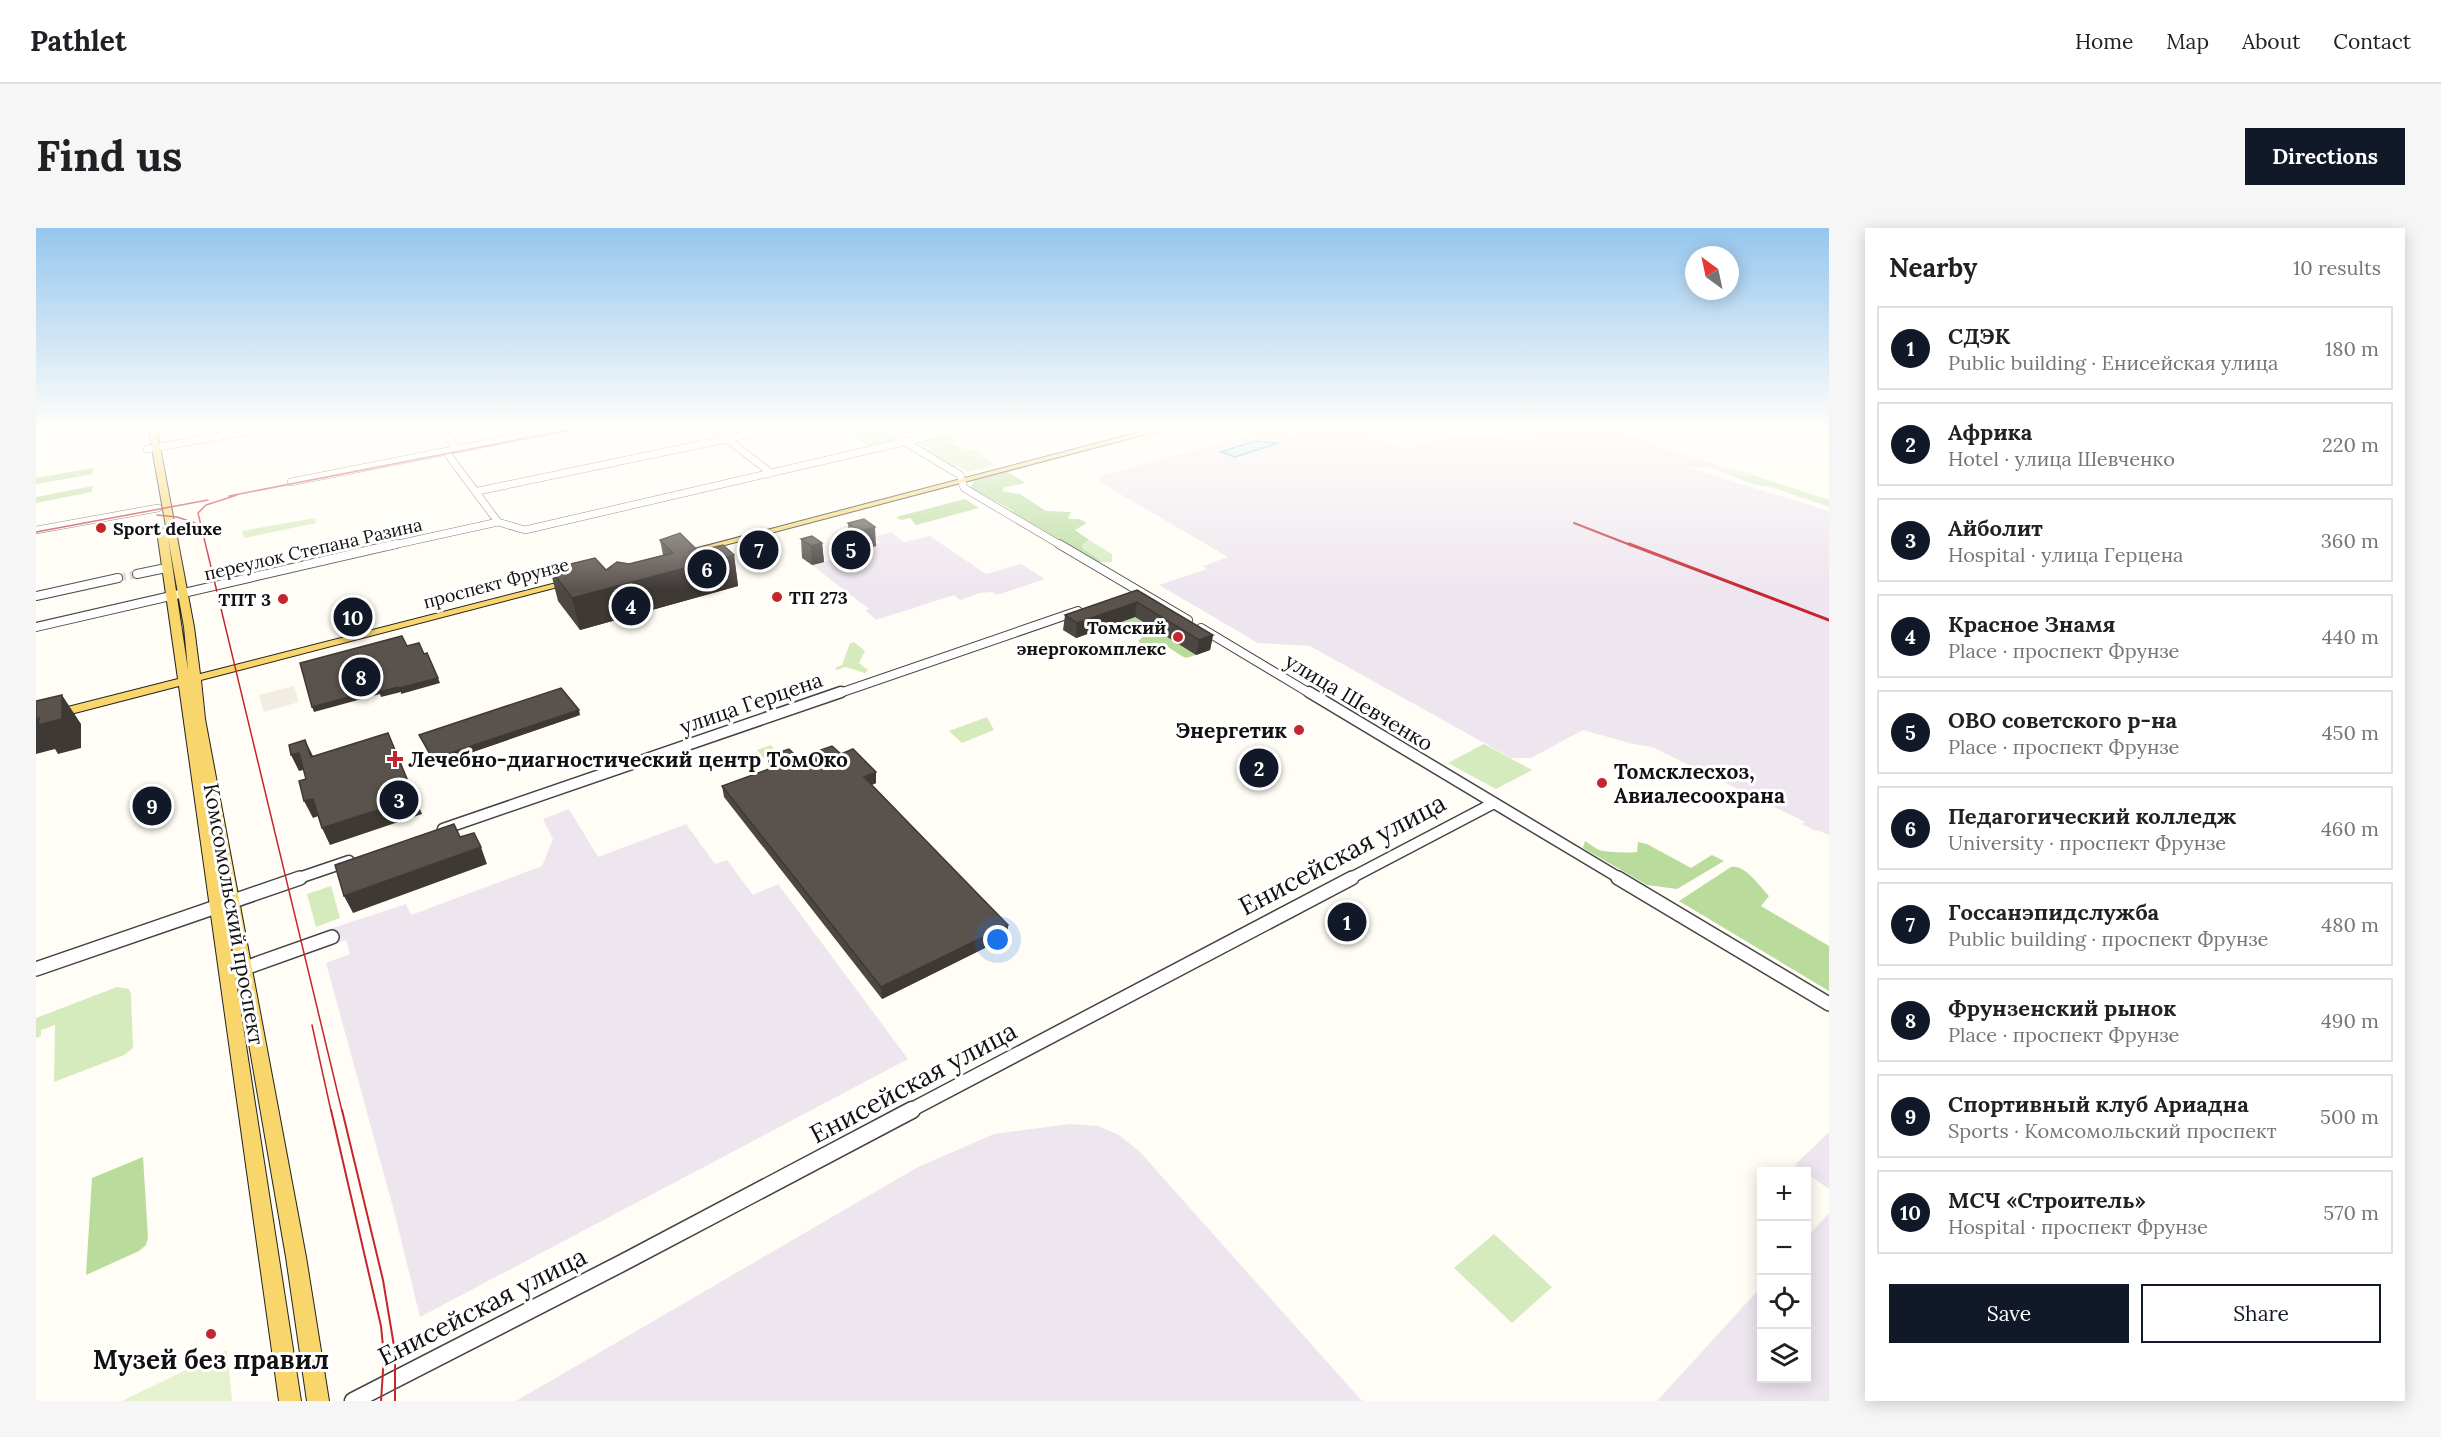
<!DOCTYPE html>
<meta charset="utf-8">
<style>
:root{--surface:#fff;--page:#f6f6f6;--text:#202124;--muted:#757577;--line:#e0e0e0;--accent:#111827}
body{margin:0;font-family:Lora,serif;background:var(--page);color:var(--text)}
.controls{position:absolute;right:18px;bottom:18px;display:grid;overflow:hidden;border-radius:0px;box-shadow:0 3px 15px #0003}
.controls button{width:54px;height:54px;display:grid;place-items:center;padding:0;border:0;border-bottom:2px solid var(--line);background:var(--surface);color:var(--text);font:30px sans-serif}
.compass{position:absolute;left:1649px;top:18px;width:54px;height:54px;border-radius:50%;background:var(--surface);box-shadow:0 3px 15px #0003;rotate:327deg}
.you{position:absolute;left:962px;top:712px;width:21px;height:21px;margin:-15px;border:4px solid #fff;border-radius:50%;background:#1a73e8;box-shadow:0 0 0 9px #1a73e833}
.badge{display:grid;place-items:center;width:39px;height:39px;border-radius:50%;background:var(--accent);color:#fff;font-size:20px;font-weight:700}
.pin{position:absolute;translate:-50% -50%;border:3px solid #fff;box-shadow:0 2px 6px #0006}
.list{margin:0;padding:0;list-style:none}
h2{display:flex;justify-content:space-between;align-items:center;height:78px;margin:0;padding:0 24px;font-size:26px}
h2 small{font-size:20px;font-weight:400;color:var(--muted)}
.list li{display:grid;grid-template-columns:39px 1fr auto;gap:18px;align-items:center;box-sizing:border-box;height:84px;margin:0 12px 12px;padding:0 12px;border:2px solid var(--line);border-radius:0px}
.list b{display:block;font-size:22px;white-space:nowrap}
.list p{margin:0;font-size:20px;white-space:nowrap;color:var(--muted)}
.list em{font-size:20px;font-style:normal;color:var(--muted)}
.actions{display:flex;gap:12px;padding:18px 24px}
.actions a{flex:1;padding:14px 0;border:2px solid var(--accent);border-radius:0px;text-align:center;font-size:21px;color:var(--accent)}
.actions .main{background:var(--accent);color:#fff}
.icon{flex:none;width:33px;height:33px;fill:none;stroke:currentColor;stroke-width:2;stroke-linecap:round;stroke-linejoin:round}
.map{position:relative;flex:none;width:1793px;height:1173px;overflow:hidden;border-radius:0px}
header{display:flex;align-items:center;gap:36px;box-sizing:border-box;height:84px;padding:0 30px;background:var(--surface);border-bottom:2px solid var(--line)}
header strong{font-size:28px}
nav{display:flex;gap:33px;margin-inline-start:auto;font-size:21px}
.intro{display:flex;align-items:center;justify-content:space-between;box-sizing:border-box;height:144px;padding:0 36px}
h1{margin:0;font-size:42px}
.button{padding:15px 27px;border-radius:0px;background:var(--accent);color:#fff;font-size:21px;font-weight:700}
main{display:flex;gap:36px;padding:0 36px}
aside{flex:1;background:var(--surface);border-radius:0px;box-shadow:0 3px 15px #0003}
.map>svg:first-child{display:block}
.industrial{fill:#eee6ef}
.green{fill:#d5ebbd}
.forest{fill:#b9dc9c}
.pitch{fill:#e6f2cf}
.plaza{fill:#f1ede2}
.water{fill:#b9e0f7;stroke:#3f96cf;stroke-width:1.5}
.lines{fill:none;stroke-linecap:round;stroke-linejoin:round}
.minor-tunnel{stroke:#dbdad3;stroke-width:8;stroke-dasharray:8 4;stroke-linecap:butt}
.minor-far4-casing{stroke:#444;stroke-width:8}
.minor-far3-casing{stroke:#444;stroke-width:10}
.minor-far2-casing{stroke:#444;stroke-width:13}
.minor-far1-casing{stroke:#444;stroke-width:16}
.minor-casing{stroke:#444;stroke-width:19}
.major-casing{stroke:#222;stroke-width:2}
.minor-far4{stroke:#fff;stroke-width:7}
.minor-far3{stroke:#fff;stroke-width:8}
.minor-far2{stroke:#fff;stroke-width:10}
.minor-far1{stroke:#fff;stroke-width:13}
.minor{stroke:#fff;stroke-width:16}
.major{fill:#f9d66b;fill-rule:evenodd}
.tram-far1{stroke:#c4262e;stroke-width:1.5}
.tram{stroke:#c4262e;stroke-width:2}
.rail-far1{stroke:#c4262e;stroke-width:2}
.rail{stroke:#c4262e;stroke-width:3}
.wall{fill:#4d4742}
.shaded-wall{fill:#3f3936}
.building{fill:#5a524d;stroke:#3f3936;stroke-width:1.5}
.poi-dot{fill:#c4262e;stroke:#fff;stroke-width:2}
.labels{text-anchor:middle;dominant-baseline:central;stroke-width:6;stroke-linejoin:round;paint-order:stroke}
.far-poi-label{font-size:18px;font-weight:bold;fill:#111;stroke:#fff;text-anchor:start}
.far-street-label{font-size:18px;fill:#111;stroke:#fff}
.street-label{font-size:21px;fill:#111;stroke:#fff}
.poi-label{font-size:21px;font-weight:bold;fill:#111;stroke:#fff;text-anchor:start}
.near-street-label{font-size:26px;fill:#111;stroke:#fff}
.near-poi-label{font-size:26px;font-weight:bold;fill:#111;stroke:#fff}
</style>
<header>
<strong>Pathlet</strong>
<nav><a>Home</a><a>Map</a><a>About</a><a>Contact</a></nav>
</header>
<div class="intro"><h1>Find us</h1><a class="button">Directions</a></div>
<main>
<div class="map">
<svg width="1793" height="1173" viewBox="0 0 1793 1173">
<rect width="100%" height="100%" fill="#fffdf5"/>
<!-- industrial -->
<path class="industrial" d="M1267,198H1296L1304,202L1311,200L1368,221L1416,207H1463L1485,214L1506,206L1483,198H1572L1593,209H1604L1620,218L1717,247L1710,249L1670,239L1653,240L1793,283V607L1782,602L1780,603L1766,596L1769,594L1616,519L1597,516L1547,502L1495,530H1475L1274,418L1222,415L1123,357L1171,341L1167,338L1192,329L1062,253L1065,248L1235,201L1255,208L1268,204Z
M855,304L868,314L894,308L950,346L985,336L1009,351L961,367L956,364L944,365L924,372L918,367L840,392L829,382L833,381L776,337L832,321L844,314L838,309Z
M533,581L562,629L650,596L679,636L691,632L717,667L742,656L872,831L384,1089L358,983L290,735L314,726L310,712L299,716L294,701L370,676L375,687L506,638L517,611L507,591Z
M1034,896L1062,898L1083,907L1104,924L1326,1173H480L882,939L958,906Z
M1793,904V961L1759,937Z
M1793,985V1173H1621L1725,1059L1726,1150H1770L1771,1009Z"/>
<!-- green -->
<path class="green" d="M840,199L863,213L834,219L811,205Z
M906,207L919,213L913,214L915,216L932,223L940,221L948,226L943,227L960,237L932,244L922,238L915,240L876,214Z
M1674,239L1710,249L1717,247L1793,272V279L1738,260L1716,256Z
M279,290L280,295L208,310L206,303Z
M1053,312L1076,326V334H1062L1064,333L1046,320V316Z
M818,414L829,423L823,435L832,442L829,445L809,439L801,442L799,440L806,437L814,415Z
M951,489L958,502L926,515L913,503Z
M1448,516L1496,542L1460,561L1412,535Z
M735,517L741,525L696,542L689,541L681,530L691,527L695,531L706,527L711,533L725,527L721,522Z
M295,658L304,690L280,699L271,666Z
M81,759L93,761L95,766L97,820L88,827L18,854L19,797L5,802V808L0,810V790Z
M1458,1006L1516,1059L1476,1095L1418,1040Z"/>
<!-- forest -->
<path class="forest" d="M57,240V246L0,256V250Z
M971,244L990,255L969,259L966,263L984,266L1010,283L1035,284L1032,290L1034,291H1043L1051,295L1039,302L1053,312L1046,316V320L1065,333L1062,334L981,287L974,281L934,260L938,253Z
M57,258L56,264L0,275V269Z
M929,271L943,280L880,297L874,290L865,292L860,289Z
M1099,389L1160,427L1150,430C1142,427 1132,417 1124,416C1114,415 1109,422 1102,413L1107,409L1084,394Z
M1549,613C1554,616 1561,622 1567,623C1573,624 1595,625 1601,624L1602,614L1611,616L1655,640L1676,627L1688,633L1641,661L1611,657L1547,620Z
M1695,639C1710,637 1723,658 1733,668L1725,678L1793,718V763L1643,673Z
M107,929L112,1010L110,1017L103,1023L50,1047L56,950Z"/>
<!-- pitch -->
<path class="pitch" d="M191,1122L196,1173H86Z"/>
<!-- plaza -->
<path class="plaza" d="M258,458L263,474L228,484L223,467Z"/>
<!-- water -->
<path class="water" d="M1219,213L1242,215L1199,229L1185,224Z"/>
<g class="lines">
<!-- minor-tunnel -->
<path class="minor-tunnel" d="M82,350L101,346"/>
<!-- minor-far4 casing -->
<g class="minor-far4-casing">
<path id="minor-far4" d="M403,198L419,218
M674,198L735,245
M842,198L924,247L928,260L1026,318
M1098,198L1113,205
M111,221L243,198
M413,228L462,294L489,302L937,198
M255,254L538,198
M442,263L719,205
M0,302L122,280
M353,318L462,294"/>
</g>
<!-- minor-far3 casing -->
<g class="minor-far3-casing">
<path id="minor-far3" d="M1023,316L1152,392
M101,346L130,340
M0,368L82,350
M0,399L360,316
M1165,400L1275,466
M801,466L1042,383"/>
</g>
<!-- minor-far2 casing -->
<g class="minor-far2-casing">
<path id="minor-far2" d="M1273,464L1585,651
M407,601L805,464
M260,651L313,633
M1313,651L1458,575"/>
</g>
<!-- minor-far1 casing -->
<g class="minor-far1-casing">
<path id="minor-far1" d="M1582,650L1793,776
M0,741L264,650
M192,746L296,709
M873,883L1316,650"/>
</g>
<!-- minor casing -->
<g class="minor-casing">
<path id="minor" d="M317,1173L588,1034L876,882"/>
</g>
<!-- major casing -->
<g class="major-casing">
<path id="major" d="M112,198H120L158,399L164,446L536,351L541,354L165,452L169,491L270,1029L293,1173H271L250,1029L183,643L265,1173H243L143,458L0,495V487L142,451L121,303L126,300L131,303L152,442L148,399Z
M1127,198H1141L647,328L639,326Z"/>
</g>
<!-- minor-far4 -->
<use href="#minor-far4" class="minor-far4"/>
<!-- minor-far3 -->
<use href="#minor-far3" class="minor-far3"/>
<!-- minor-far2 -->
<use href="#minor-far2" class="minor-far2"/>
<!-- minor-far1 -->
<use href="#minor-far1" class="minor-far1"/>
<!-- minor -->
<use href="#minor" class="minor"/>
<!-- major -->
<use href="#major" class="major"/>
<!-- tram-far1 -->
<path class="tram-far1" d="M201,267L170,277L162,285L306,883
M193,268L552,198
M121,287L141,289L159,295
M0,304L172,272
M276,797L295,883"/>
<!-- tram -->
<path class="tram" d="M295,882L345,1098L348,1128L345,1173
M306,882L347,1052L359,1124V1173"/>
<!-- rail-far1 -->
<path class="rail-far1" d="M1538,295L1597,318"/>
<!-- rail -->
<path class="rail" d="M1593,316L1793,392"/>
</g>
<!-- wall -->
<path class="wall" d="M828,291L840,318L824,322L813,314L812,295Z
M765,311L786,315L788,334L776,337L766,330Z
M624,312L662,323L698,327L702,358L544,402L522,373L514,341L570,342L627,327Z
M1101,362L1177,407L1174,422L1160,427L1099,389L1040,410L1027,402L1029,387Z
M544,487L399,537L383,507Z
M805,526L840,555L836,557L972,697L971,709L846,771L688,569L686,558L735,541L733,539L732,528L762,530Z"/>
<!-- shaded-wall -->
<path class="shaded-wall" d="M839,299L840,318L824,322L823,303Z
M786,315L788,334L776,337L775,318Z
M698,327L702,358L544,402L536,370Z
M1101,374L1099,389L1040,410L1041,395Z
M1177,407L1174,422L1160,427L1163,412Z
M402,450L404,455L365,466V464L345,469L344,466L278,484L276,479L342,461L362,459Z
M26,467L45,496V520L22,526L19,521L0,526V491L3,490Z
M543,482L544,487L399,537L397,531Z
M269,512L277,528L275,529Z
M263,525L271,541L263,543L255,527Z
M840,544V555L828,560V549Z
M379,570L386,586L294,617L286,600Z
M277,571L285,587L277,590L268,573Z
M445,619L451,636L317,685L308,668Z
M972,697L971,709L846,771L845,759Z"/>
<!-- building -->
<path class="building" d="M828,291L839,299L823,303L812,295Z
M644,305L662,323L687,317L698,327L536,370L514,341L559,330L570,342L581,334L593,336L637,325L624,312Z
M776,308L786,315L775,318L765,311Z
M1101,362L1177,407L1163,412L1101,374L1041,395L1029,387Z
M366,408L371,418L383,415L388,426L391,425L402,450L363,460L362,459L343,464L342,461L276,479L264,435Z
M525,460L543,482L397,531L383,507Z
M26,467V491L2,497L3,490L0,491V473Z
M352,505L379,570L286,600L277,571L268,573L263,553L270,551L263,525L255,527L253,517L269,512L275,529Z
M796,518L805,526L817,521L840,544L828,549L972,697L845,759L686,558L741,538L732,528L753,521L762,530Z
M418,596L424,609L438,605L445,619L308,668L299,637Z"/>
<!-- sky -->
<linearGradient id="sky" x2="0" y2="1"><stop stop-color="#95c6ee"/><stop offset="0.55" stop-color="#fffefa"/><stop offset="1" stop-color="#fffefa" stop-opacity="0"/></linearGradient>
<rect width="1793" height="362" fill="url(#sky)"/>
<!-- markers -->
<g class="poi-dot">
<circle cx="65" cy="300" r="6"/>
<circle cx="741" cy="369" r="6"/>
<circle cx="247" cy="371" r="6"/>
<circle cx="1142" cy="409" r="6"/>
<circle cx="1263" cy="502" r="6"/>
<path d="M356 522h6v6h6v6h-6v6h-6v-6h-6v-6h6z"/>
<circle cx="1566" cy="555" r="6"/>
<circle cx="175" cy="1106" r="6"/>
</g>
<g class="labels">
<!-- far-poi labels -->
<g class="far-poi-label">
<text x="77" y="300">Sport deluxe</text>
<text x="753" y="369">ТП 273</text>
<text x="235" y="371" text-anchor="end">ТПТ 3</text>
<text x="1130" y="399" text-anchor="end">Томский<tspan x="1130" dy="21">энергокомплекс</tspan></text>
</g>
<!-- far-street labels -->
<g class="far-street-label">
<text transform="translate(277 321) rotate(-13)">переулок Степана Разина</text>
<text transform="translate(460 355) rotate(-15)">проспект Фрунзе</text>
</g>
<!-- street labels -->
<g class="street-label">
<text transform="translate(1323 474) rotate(31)">улица Шевченко</text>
<text transform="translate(715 475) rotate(-19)">улица Герцена</text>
<text transform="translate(198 686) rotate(80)">Комсомольский проспект</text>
</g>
<!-- poi labels -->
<g class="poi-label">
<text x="1251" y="502" text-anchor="end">Энергетик</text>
<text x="372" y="531">Лечебно-диагностический центр ТомОко</text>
<text x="1578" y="543">Томсклесхоз,<tspan x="1578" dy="24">Авиалесоохрана</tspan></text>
</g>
<!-- near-street labels -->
<g class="near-street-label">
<text transform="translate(1306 626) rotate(-28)">Енисейская улица</text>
<text transform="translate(877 854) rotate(-28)">Енисейская улица</text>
<text transform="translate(446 1078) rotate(-27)">Енисейская улица</text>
</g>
<!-- near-poi labels -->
<g class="near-poi-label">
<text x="175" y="1131">Музей без правил</text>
</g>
</g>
</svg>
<div class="controls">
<button>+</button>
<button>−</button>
<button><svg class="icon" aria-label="locate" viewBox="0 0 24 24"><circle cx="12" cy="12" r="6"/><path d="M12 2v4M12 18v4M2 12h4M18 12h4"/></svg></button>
<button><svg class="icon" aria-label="layers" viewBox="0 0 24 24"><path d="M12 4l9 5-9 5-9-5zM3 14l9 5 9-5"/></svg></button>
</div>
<svg class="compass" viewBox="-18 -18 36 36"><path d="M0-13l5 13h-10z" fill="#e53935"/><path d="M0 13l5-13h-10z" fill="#757577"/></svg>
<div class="you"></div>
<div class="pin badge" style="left:1311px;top:694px">1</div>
<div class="pin badge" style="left:1223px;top:540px">2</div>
<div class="pin badge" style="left:363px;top:572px">3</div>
<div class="pin badge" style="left:595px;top:378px">4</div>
<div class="pin badge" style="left:815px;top:322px">5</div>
<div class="pin badge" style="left:671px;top:341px">6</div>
<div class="pin badge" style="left:723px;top:322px">7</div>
<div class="pin badge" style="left:325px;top:449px">8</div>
<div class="pin badge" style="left:116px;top:578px">9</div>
<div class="pin badge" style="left:317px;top:389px">10</div>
</div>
<aside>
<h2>Nearby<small>10 results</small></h2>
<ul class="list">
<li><span class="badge">1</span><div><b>СДЭК</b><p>Public building · Енисейская улица</p></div><em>180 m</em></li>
<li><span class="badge">2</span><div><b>Африка</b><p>Hotel · улица Шевченко</p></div><em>220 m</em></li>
<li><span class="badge">3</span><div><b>Айболит</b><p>Hospital · улица Герцена</p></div><em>360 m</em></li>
<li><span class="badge">4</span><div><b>Красное Знамя</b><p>Place · проспект Фрунзе</p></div><em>440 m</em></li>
<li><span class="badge">5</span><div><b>ОВО советского р-на</b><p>Place · проспект Фрунзе</p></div><em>450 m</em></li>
<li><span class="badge">6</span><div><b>Педагогический колледж</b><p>University · проспект Фрунзе</p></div><em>460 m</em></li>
<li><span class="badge">7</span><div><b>Госсанэпидслужба</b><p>Public building · проспект Фрунзе</p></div><em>480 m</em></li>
<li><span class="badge">8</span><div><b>Фрунзенский рынок</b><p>Place · проспект Фрунзе</p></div><em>490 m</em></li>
<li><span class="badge">9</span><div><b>Спортивный клуб Ариадна</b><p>Sports · Комсомольский проспект</p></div><em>500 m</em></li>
<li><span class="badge">10</span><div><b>МСЧ «Строитель»</b><p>Hospital · проспект Фрунзе</p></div><em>570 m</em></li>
</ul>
<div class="actions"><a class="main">Save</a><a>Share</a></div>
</aside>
</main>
